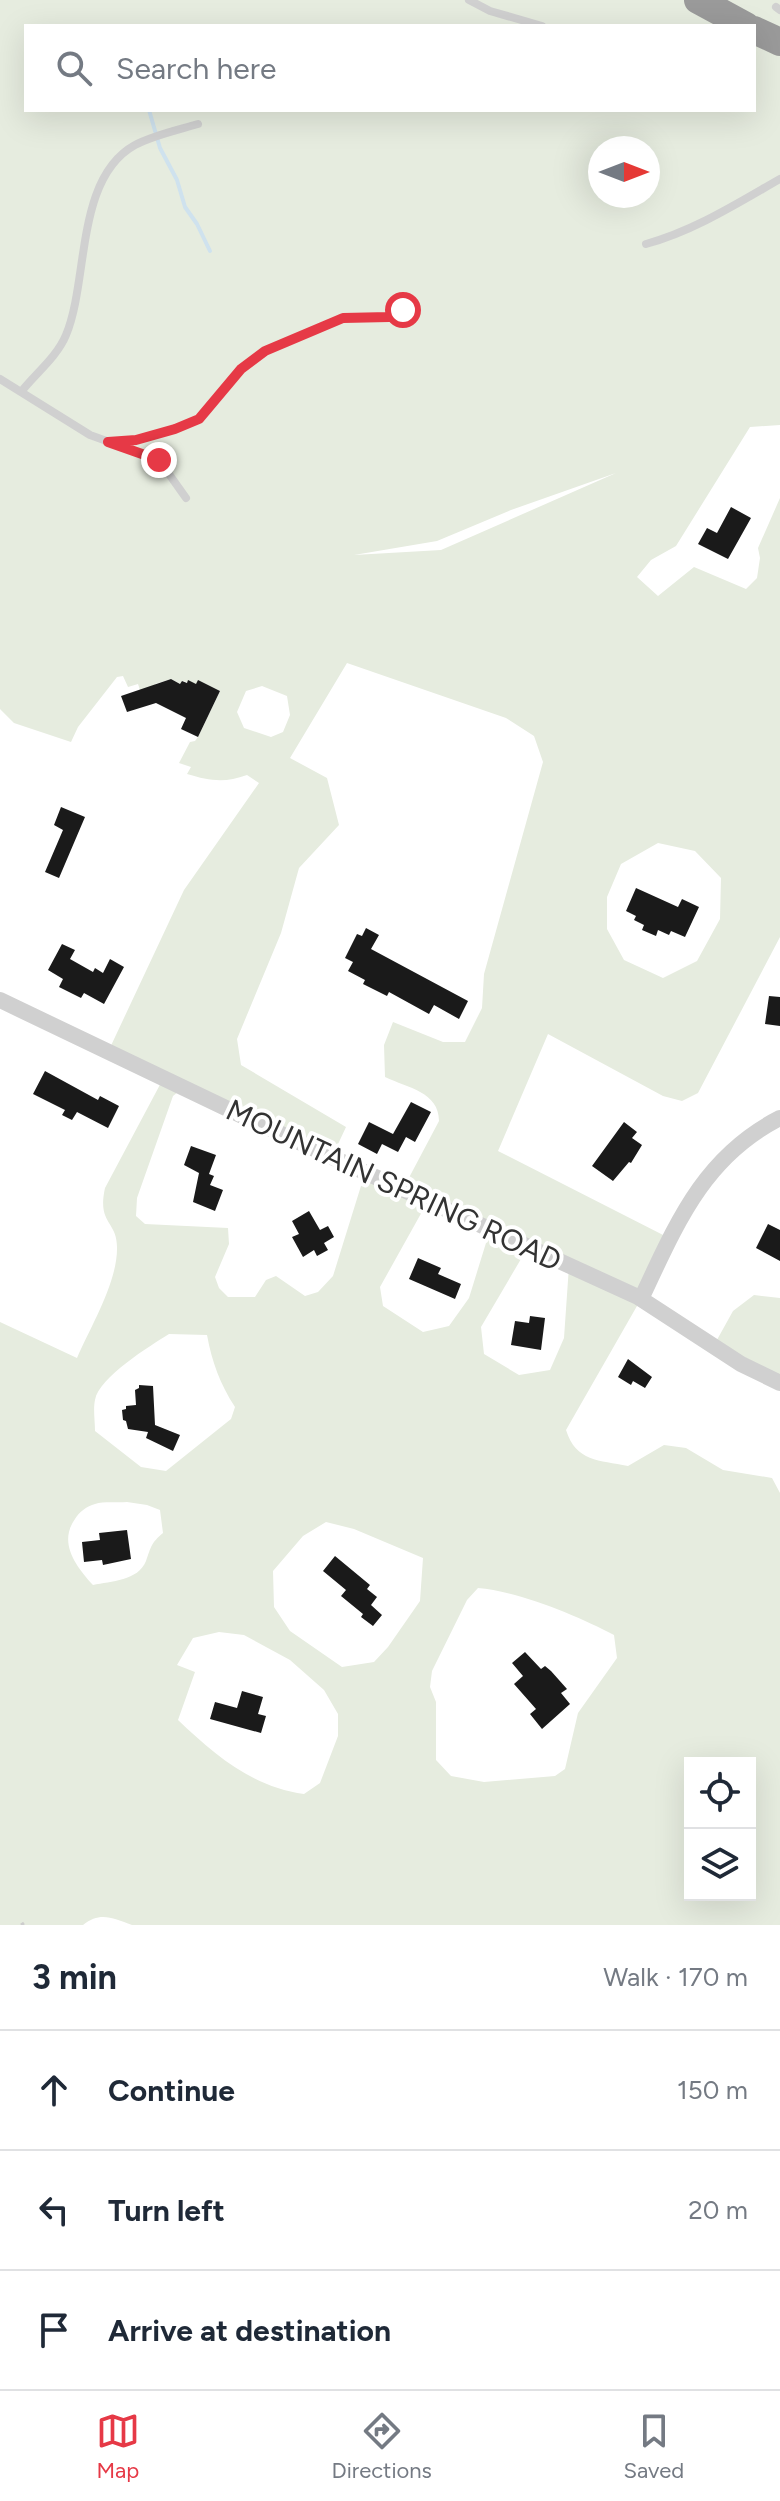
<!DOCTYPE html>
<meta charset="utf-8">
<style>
:root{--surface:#fff;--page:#f2f2f3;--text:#1f2937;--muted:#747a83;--line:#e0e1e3;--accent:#e63946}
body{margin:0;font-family:Figtree,sans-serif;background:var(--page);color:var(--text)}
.controls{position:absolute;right:24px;bottom:24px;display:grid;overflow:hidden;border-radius:0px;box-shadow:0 8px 32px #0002}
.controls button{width:72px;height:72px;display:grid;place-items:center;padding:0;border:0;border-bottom:2px solid var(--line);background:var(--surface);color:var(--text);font:40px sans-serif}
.compass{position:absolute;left:588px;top:136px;width:72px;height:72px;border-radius:50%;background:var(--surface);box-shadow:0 8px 32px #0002;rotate:90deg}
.stop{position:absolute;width:24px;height:24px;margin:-18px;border:6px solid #e63946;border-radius:50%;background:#fff}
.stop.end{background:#e63946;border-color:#fff;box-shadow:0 2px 8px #0008}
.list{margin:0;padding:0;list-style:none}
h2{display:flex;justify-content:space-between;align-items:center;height:104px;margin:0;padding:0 32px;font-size:34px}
h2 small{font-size:26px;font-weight:400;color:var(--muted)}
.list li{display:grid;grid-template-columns:52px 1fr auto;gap:24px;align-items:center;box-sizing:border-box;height:120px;padding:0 32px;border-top:2px solid var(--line)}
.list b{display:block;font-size:30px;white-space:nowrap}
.list em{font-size:26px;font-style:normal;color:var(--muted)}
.icon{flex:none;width:44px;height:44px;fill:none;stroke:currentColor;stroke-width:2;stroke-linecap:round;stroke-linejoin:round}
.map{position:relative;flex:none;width:780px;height:1925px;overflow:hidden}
.search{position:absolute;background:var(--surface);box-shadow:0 8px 32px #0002;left:24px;right:24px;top:24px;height:88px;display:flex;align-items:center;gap:20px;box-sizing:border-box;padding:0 28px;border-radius:0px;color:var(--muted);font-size:30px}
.sheet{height:464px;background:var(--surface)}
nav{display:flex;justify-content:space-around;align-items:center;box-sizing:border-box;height:112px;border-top:2px solid var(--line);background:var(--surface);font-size:22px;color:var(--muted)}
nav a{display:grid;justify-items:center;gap:4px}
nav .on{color:var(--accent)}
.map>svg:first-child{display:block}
.green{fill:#e6ecdf;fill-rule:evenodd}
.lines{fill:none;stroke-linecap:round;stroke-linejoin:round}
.stream{stroke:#cfe2ee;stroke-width:4}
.building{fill:#1a1a1a}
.path{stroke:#cdcdcd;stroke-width:3;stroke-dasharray:4 4;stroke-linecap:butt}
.lane{stroke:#d0d0d0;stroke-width:8}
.street{stroke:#d0d0d0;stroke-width:16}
.highway{stroke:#9a9a9a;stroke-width:28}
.route{stroke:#e63946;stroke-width:10}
.labels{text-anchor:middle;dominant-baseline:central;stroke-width:8;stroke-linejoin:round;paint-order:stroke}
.street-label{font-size:30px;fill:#333;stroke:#fff}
</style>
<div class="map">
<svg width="780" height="1925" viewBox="0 0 780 1925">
<rect width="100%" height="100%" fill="#fff"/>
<!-- green -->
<path class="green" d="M0,0H780V425L750,427L676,546L651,560L637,577L658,596L694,567L746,589L757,578L760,558L758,548L780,498V937L698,1093L682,1101L663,1096L548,1034L498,1151L669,1238L641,1299L566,1430C576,1462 599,1460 628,1466L664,1445L686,1448L723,1470L772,1478L780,1493V1925H132C113,1918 100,1911 83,1925H0V1322L77,1358C91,1326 118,1281 117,1247C117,1221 97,1224 105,1188L163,1079L108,1052L184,890L259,783L247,775C225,783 210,781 187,774L191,767L179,763L190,742L195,741L198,737L220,691L199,681L196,684L182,681L180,684L171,679L155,684L157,693L140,690L138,684L128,687L123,676L117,677L78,727L71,742L14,723L0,709ZM26,26H754V110H26ZM600,148H648V196H600ZM616,473L441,550L354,555L437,541L511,510ZM347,663L506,718L534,736L543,762L484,974L482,1008L465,1042H443L393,1022L384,1045L385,1077C408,1088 439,1092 439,1121L403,1189L365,1173L333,1276L318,1292L305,1296L276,1276L266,1280L255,1297H228L219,1288L215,1277L229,1244L228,1228L145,1224L136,1216L137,1198L173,1096L178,1092L332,1157L346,1127L241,1065L237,1039L281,933L299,868L339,825L327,778L290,758ZM262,686L287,696L290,715L283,732L271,737L244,728L237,712L246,691ZM658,843L695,851L721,878L720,919L697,961L663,978L624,960L607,929V897L621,864ZM428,1201L490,1230L469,1298L449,1326L423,1332L383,1306L380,1287ZM528,1247L569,1266L564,1338L550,1370L519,1375L484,1354L481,1327ZM169,1334L207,1335C212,1362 220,1384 235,1407L231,1419L166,1471L141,1467L95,1431C95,1421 93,1409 95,1400C99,1377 150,1346 169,1334ZM127,1502L147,1505L160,1510L163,1533C151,1543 151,1547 146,1561C138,1581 111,1581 93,1585C76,1566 58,1543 75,1519C79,1512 87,1506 95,1504C104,1501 117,1503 127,1502ZM326,1522L354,1529L423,1558L420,1601L388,1647L374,1662L342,1667L290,1631L274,1607L273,1571L303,1536ZM478,1588C518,1591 579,1616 614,1635L617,1658L578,1713L565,1769L555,1776L484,1782L451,1776L436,1760V1702L430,1687L432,1671L467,1600ZM219,1632L244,1635L290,1660L324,1690L338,1714V1736L320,1783L304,1794C252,1787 215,1755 178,1720L195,1672L177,1665L193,1638ZM690,1763H750V1895H690Z
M754,1295L780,1298V1383L713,1347L733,1311Z"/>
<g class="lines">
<!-- stream -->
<path class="stream" d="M149,110L160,148L177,180L185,207L197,224L210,251"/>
</g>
<!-- building -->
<path class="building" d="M731,507L751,518L728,559L698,544L707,528L717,533Z
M171,679L180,684L182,681L187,683L188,680L196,684L198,680L220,691L198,737L181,729L186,718L156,703L127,712L121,696Z
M61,807L85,817L59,878L45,872L63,830L54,825Z
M636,888L678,907L682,899L699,907L685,937L671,931L669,935L658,930L656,936L642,930L644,925L634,920L636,916L626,911Z
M366,928L379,935L371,949L468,1001L459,1019L434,1005L429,1014L389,992L387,996L363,984L365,980L348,971L353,962L345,958L357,934L362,936Z
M62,944L75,950L70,959L93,972L95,968L103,973L110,959L124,967L104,1004L84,993L81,998L59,987L63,979L48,970Z
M769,996L780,997V1026L765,1024Z
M45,1071L98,1100L100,1096L119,1106L108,1128L77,1112L72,1120L62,1115L65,1110L33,1094Z
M411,1102L431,1112L415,1142L406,1137L398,1152L382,1144L377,1154L358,1144L369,1122L393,1134Z
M624,1122L637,1132L632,1138L642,1145L631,1163L629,1162L613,1181L592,1166Z
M191,1146L216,1155L209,1174L214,1176L210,1185L223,1190L215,1211L193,1202L199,1173L184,1165Z
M309,1211L320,1230L328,1226L334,1237L324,1243L328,1250L317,1256L314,1250L303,1257L292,1237L299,1234L292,1221Z
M768,1224L780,1230V1261L756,1248Z
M418,1258L441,1268L438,1274L461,1284L455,1299L409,1279Z
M530,1316L545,1318L541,1350L511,1345L515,1321L529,1323Z
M628,1359L652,1377L645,1388L633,1381L631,1385L618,1377Z
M139,1385L153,1386L155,1425L180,1435L173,1451L146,1438L148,1432L128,1429L126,1421L123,1420L122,1410L126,1409V1406L136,1405L135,1390L139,1388Z
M127,1530L131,1559L103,1565L102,1560L84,1562L82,1542L100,1540L99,1533Z
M335,1556L370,1585L367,1589L377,1597L371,1605L382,1615L373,1626L361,1617L363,1614L341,1596L346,1590L323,1571Z
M525,1652L541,1669L545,1666L551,1671L567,1689L561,1693L570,1704L542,1729L530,1714L536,1709L514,1684L523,1676L512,1663Z
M242,1691L263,1697L258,1714L266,1716L261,1733L210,1719L215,1702L237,1708Z"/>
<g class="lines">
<!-- path -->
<path class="path" d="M21,1925L24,1923"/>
<!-- lane -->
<path class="lane" d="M469,0L490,11L542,26
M776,7L780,10
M646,244C694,231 738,203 780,179
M0,379L90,435L159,460L186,498
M21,392C35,374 57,357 66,335C89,280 75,178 135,145C154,135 178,130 198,124
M108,442L136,440L175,429L199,419L241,369L265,351L343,318L389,317L411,305"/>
<!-- street -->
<path class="street" d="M0,1000L255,1122L638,1297L741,1364L780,1383
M641,1299C676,1225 703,1157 780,1118"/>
<!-- highway -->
<path class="highway" d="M698,0L746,26
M754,30L780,42"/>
</g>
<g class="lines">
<!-- route -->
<path class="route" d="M159,460L108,442L136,440L175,429L199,419L241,369L265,351L343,318L389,317L403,310"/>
</g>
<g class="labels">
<!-- street labels -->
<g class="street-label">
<text transform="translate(394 1185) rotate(25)">MOUNTAIN SPRING ROAD</text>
</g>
</g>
</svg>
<div class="controls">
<button><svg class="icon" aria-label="locate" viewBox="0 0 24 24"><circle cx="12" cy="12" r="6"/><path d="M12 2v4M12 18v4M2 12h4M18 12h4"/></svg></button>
<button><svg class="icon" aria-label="layers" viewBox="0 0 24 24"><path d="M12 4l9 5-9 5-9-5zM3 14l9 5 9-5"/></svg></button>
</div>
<svg class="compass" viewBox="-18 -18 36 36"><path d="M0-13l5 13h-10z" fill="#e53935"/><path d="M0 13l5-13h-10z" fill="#747a83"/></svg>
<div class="stop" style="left:403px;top:310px"></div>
<div class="stop end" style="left:159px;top:460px"></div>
<div class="search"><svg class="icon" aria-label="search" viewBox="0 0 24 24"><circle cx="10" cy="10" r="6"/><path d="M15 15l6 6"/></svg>Search here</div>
</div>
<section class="sheet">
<h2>3 min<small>Walk · 170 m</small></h2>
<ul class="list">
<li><svg class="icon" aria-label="ahead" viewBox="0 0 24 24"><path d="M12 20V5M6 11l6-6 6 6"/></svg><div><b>Continue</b></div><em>150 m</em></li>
<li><svg class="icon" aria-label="left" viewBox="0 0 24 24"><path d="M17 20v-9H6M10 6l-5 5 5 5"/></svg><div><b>Turn left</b></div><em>20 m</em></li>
<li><svg class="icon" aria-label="arrive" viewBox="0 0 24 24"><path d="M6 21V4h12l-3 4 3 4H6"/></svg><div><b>Arrive at destination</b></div></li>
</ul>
</section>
<nav>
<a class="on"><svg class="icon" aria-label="map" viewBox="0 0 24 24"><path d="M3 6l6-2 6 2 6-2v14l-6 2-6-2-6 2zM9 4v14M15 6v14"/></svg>Map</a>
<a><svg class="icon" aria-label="directions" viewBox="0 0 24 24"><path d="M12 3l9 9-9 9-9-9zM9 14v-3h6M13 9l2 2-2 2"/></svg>Directions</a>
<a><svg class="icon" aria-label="saved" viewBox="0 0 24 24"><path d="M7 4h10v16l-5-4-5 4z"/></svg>Saved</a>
</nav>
